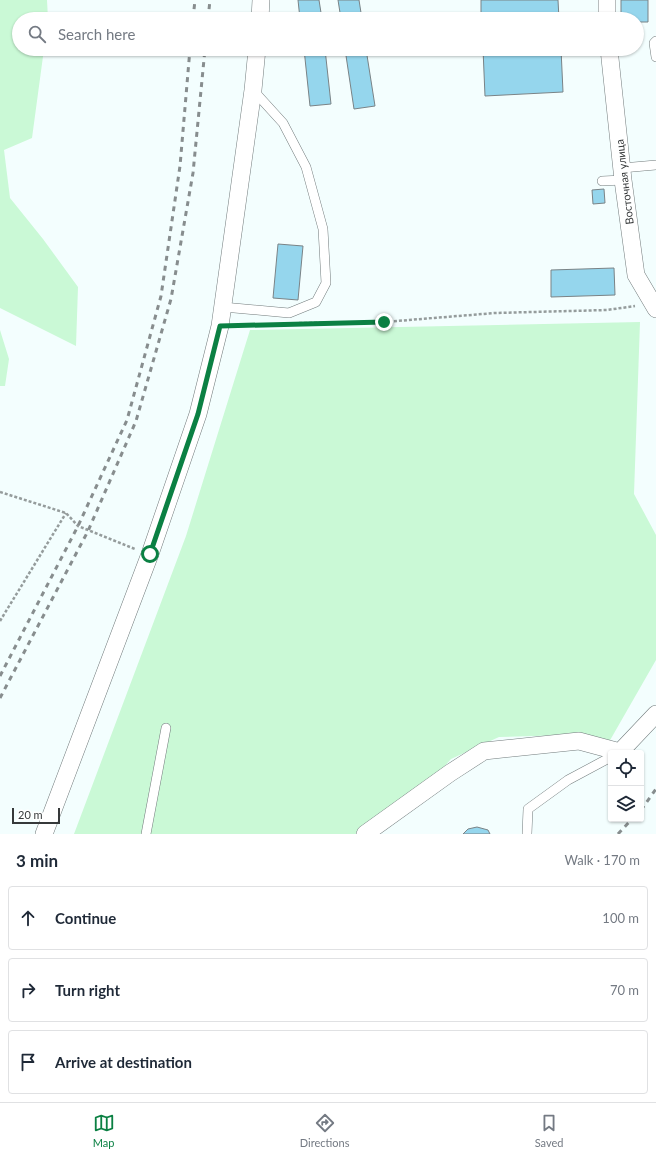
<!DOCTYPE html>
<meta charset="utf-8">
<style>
:root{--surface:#fff;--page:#f6f6f7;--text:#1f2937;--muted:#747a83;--line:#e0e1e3;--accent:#0b8043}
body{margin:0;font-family:Lato,sans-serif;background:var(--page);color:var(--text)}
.controls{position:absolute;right:12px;bottom:12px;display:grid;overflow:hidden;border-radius:4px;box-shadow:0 1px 3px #0004}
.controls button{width:36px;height:36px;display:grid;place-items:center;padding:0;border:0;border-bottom:1px solid var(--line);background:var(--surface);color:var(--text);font:20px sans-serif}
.scale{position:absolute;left:12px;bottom:10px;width:48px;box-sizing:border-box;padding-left:4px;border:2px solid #36393a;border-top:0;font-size:11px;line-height:14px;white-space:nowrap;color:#36393a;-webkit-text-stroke:3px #fff;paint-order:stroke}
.stop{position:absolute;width:12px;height:12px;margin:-9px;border:3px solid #0b8043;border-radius:50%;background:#fff}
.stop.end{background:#0b8043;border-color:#fff;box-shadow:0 1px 4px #0008}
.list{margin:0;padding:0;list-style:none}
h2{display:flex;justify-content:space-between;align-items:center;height:52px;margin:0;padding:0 16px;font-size:17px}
h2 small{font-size:13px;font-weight:400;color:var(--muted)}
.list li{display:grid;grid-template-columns:26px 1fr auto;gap:12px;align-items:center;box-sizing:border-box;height:64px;margin:0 8px 8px;padding:0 8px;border:1px solid var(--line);border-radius:4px}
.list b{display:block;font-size:15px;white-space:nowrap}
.list em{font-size:13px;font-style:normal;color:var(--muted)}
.icon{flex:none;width:22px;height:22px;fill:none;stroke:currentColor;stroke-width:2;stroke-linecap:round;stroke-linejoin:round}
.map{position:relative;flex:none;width:656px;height:834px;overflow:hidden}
.search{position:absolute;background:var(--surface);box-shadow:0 1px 3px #0004;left:12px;right:12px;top:12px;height:44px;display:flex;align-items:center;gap:10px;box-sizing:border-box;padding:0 14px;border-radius:22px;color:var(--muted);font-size:15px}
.sheet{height:268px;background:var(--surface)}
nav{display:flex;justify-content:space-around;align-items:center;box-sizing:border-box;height:56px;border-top:1px solid var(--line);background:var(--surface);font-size:11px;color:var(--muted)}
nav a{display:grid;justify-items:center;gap:2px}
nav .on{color:var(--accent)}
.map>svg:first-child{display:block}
.green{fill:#caf9d6}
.building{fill:#95d6ed;stroke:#7a8386}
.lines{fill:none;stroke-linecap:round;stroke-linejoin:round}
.service-casing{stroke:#727b7c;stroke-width:10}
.minor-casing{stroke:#727b7c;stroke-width:18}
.path{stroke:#959c9c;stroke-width:2.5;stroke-dasharray:3 2;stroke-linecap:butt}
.service{stroke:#fff;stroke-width:9}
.minor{stroke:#fff;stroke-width:17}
.rail{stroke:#878d8e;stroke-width:3;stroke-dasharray:5 5;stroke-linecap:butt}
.route{stroke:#0b8043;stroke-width:5}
.labels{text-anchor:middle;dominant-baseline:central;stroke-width:3;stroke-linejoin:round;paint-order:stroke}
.street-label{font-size:11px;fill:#36393a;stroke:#fff}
</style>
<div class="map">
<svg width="656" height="834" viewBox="0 0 656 834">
<rect width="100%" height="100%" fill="#f3fefe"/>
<!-- green -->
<path class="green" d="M0,0H47L48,19H19V49H44L32,138L4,150L10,198L43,239L78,287L76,346L0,308Z
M640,322L634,494L656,535V660L609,742L568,735L499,737L451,759L435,777L356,834H74L186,536L250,330Z
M0,330L9,359L5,386H0Z"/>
<!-- building -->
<path class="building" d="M298,0H319L322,19H300Z
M338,0H359L362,19H341Z
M481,0H558L559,19H481Z
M621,0H648V22H637V19H621Z
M304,49H325L331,104L310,106Z
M345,49H366L375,106L354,109Z
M483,49H561L563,92L485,96Z
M604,189L605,203L593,204L592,190Z
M278,244L303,246L298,300L273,298Z
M614,268L615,295L551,297V270Z
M477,827L488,830L490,834H463L468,829Z"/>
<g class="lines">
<!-- service casing -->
<g class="service-casing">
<path id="service" d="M656,41L654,43L656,57
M622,168L656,165
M602,181L623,180
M223,307L289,313L316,302L326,283L323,229L306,167L283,123L253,90
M146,834L166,728
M527,834L528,809L568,780L611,757"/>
</g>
<!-- minor casing -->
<g class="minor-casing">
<path id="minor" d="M260,19L261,0
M607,19V0
M609,49L623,180L636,275L656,309
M44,834L150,554L198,414L220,326L253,90L257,49
M365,834L450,773L484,751L579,741L620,752L656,714"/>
</g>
<!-- path -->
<path class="path" d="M299,323L384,322L495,313L607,310L635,306
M235,326L262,325
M0,492L66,513L78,526L135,549
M0,621L66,513"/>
<!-- service -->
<use href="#service" class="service"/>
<!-- minor -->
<use href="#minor" class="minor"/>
<!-- rail -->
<path class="rail" d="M193,19L195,0
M208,19L210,0
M0,676L78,526L127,420L161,296L180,166L190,49
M0,698L88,531L136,421L171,299L193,173L205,49
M641,810L656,789
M618,834L632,819"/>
</g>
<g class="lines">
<!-- route -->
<path class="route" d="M150,554L198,414L220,326L384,322"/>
</g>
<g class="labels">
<!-- street labels -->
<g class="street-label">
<text transform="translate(624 182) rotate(-97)">Восточная улица</text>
</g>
</g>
</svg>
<div class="controls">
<button><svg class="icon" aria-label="locate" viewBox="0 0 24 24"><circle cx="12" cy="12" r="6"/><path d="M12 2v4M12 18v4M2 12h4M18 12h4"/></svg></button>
<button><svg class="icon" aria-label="layers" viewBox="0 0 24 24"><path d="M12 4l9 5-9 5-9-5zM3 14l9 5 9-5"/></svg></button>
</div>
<div class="scale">20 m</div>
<div class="stop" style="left:150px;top:554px"></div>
<div class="stop end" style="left:384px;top:322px"></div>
<div class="search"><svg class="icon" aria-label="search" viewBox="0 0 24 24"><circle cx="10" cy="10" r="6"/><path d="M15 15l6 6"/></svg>Search here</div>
</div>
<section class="sheet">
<h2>3 min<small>Walk · 170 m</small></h2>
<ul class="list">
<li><svg class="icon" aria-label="ahead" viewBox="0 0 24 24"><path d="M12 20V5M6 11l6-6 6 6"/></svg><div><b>Continue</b></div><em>100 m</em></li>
<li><svg class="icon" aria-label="right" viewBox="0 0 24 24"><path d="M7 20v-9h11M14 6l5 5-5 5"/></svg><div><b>Turn right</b></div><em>70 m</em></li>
<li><svg class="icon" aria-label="arrive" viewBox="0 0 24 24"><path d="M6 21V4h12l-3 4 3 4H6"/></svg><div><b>Arrive at destination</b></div></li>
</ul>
</section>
<nav>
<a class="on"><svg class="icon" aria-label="map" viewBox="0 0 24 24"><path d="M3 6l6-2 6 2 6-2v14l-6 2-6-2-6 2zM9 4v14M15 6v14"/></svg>Map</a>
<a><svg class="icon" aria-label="directions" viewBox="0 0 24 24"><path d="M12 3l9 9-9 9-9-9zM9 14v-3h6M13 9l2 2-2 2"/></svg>Directions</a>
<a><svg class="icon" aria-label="saved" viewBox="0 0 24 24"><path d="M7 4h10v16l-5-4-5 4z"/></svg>Saved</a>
</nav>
